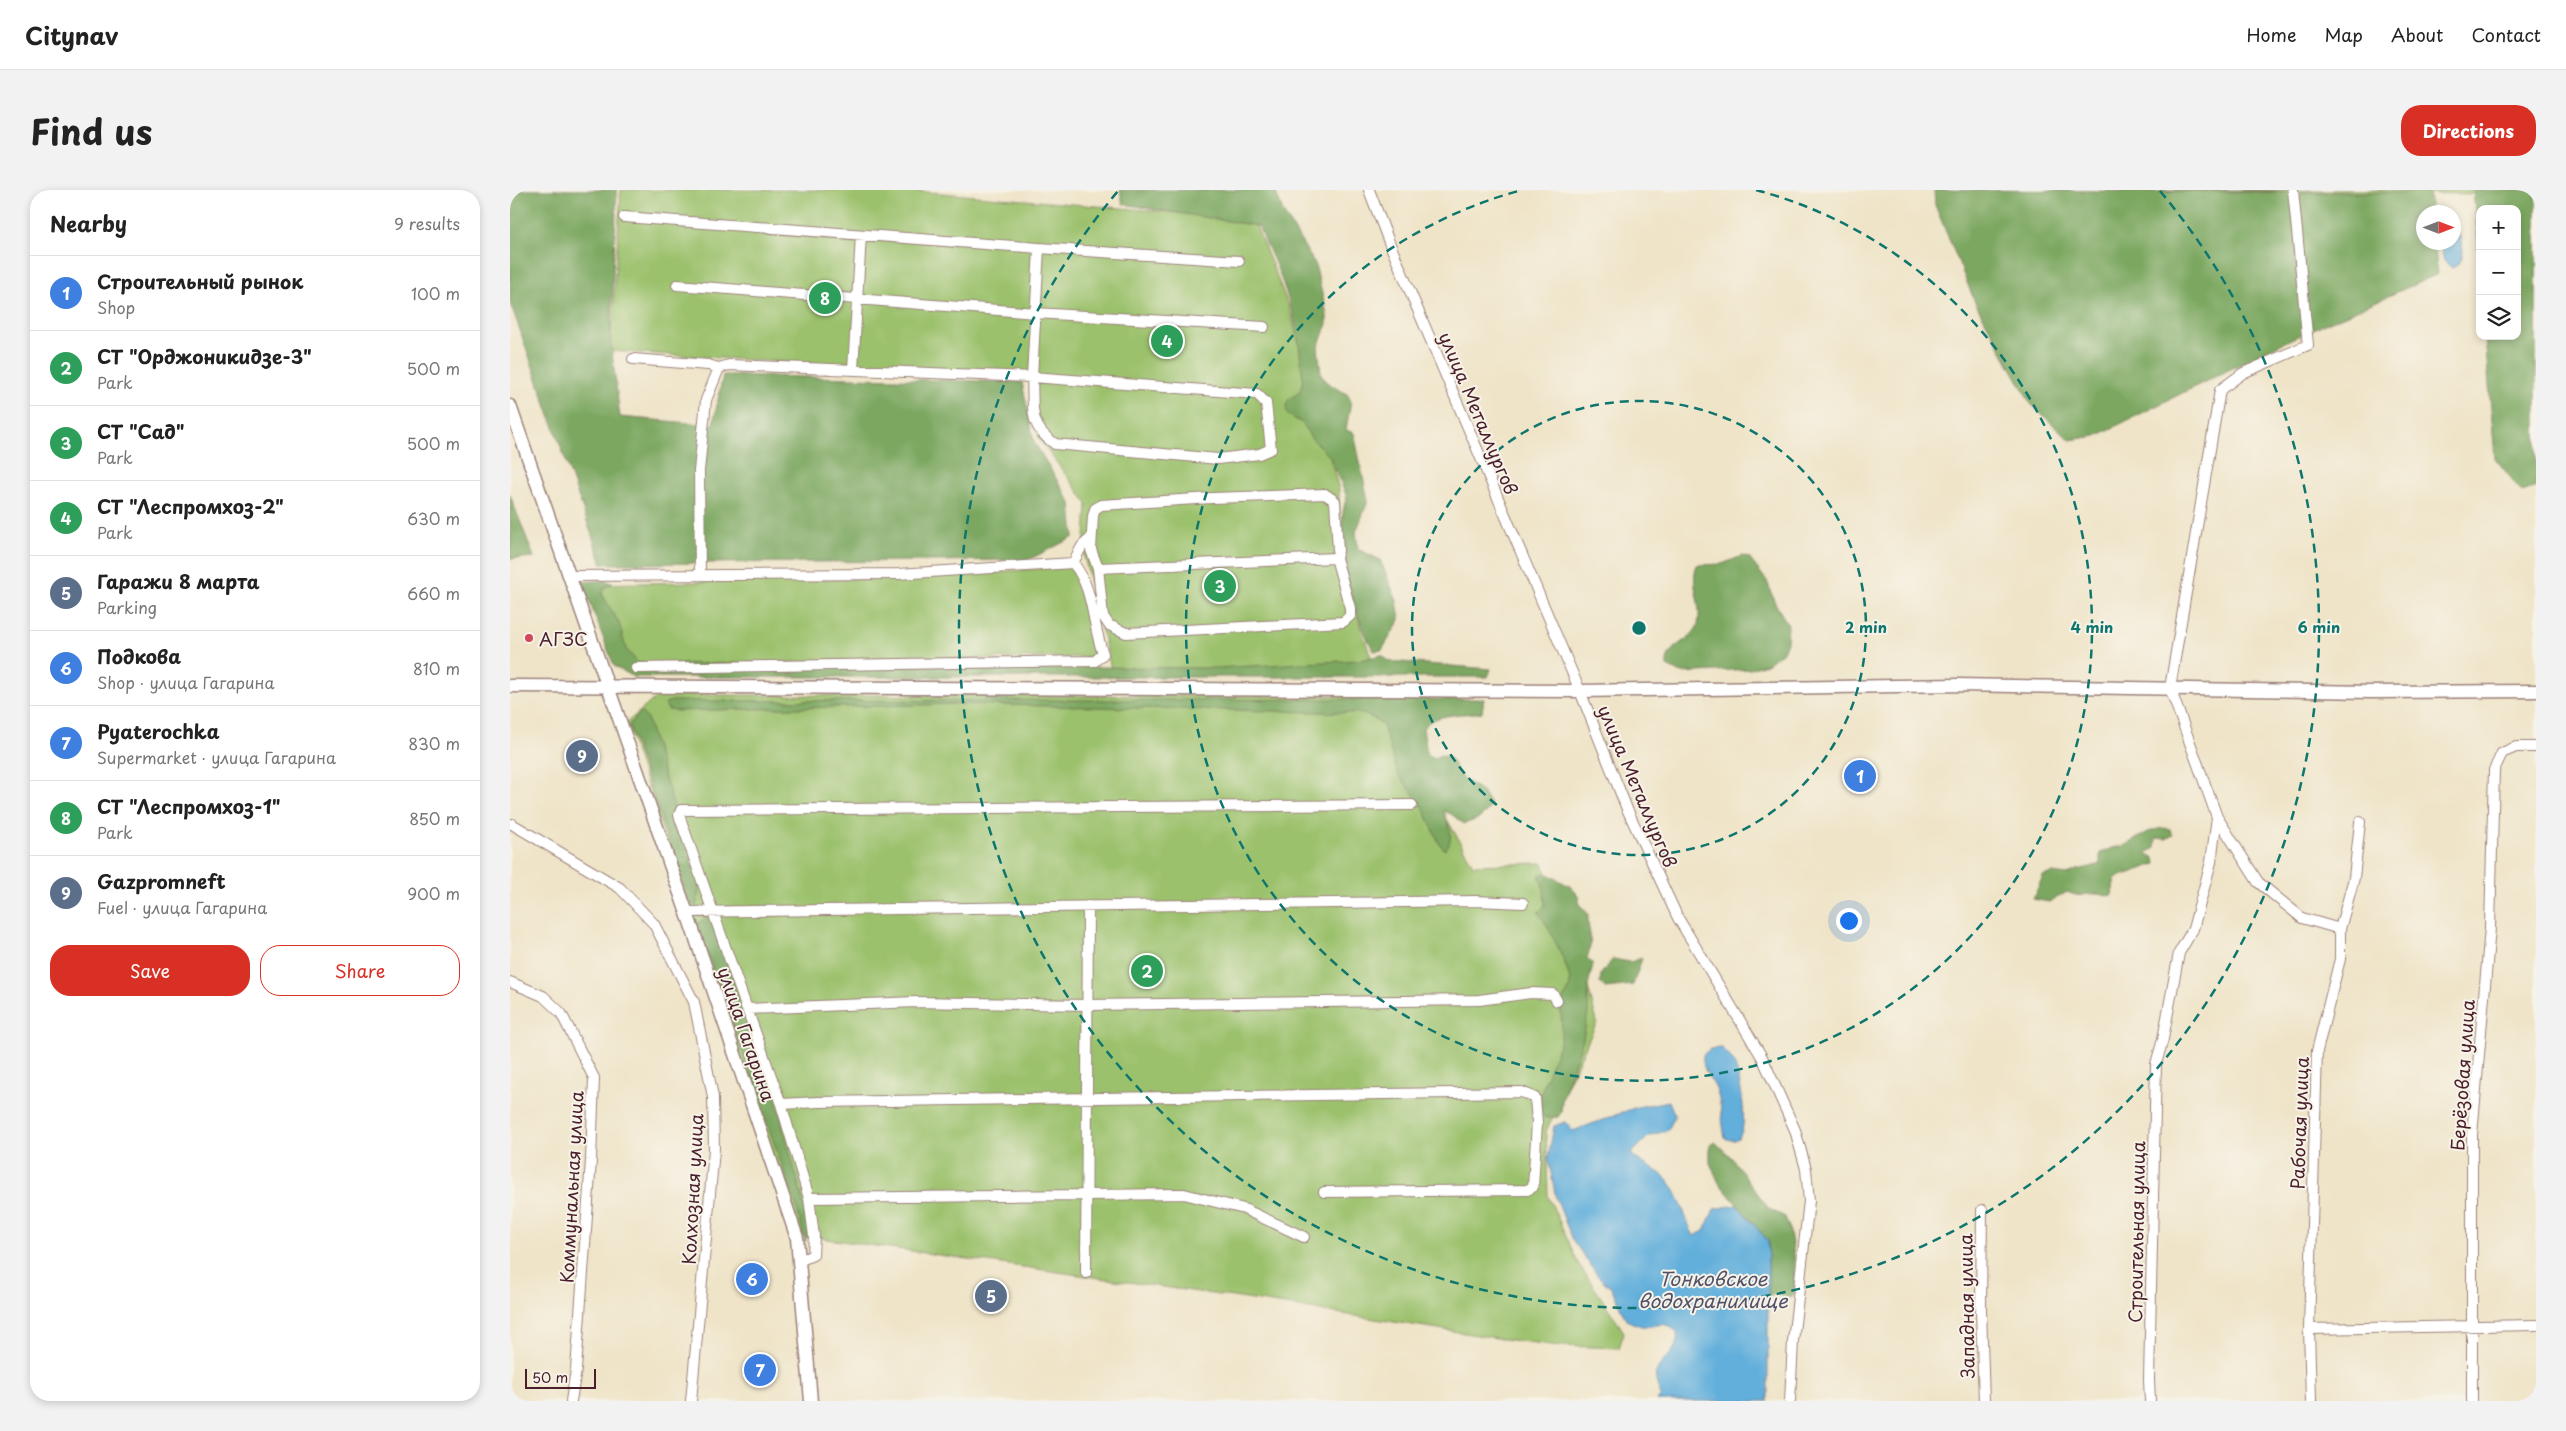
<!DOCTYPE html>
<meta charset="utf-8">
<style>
:root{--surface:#fff;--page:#f2f2f2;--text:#222;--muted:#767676;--line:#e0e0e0;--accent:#d93025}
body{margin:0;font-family:"Playpen Sans",sans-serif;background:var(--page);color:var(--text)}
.controls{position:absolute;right:15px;top:15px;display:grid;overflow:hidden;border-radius:10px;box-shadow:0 2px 8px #0003}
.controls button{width:45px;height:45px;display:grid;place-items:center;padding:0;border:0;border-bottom:1px solid var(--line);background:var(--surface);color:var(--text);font:25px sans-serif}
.compass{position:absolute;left:1906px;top:15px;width:45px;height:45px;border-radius:50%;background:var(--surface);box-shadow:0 2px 8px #0003;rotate:90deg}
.scale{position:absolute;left:15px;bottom:12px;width:71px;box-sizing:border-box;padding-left:5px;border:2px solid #4a1f2b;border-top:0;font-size:14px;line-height:18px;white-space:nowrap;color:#4a1f2b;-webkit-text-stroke:4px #f7f3e8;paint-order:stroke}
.you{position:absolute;left:1338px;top:730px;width:18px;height:18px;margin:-12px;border:4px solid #fff;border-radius:50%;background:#1a73e8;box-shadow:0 0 0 8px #1a73e833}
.badge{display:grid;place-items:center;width:32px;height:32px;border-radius:50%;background:var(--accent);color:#fff;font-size:16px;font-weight:700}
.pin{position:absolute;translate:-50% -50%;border:2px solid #fff;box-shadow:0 1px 5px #0006}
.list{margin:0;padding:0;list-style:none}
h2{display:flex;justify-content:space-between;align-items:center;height:65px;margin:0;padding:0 20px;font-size:21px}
h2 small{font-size:16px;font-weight:400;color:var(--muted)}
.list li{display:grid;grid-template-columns:32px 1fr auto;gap:15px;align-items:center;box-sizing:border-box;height:75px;padding:0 20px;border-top:1px solid var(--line)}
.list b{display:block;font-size:19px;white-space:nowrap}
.list p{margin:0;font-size:16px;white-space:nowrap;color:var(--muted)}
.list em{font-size:16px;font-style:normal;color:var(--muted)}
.actions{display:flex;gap:10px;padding:15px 20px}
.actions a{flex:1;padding:11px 0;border:1px solid var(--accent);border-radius:20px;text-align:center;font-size:18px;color:var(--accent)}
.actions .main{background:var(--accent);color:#fff}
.icon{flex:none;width:28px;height:28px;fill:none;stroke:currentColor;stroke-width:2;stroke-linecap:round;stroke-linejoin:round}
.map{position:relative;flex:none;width:2026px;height:1211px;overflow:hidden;border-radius:20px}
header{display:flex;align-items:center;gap:30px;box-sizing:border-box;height:70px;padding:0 25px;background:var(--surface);border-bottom:1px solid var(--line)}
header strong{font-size:24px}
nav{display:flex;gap:28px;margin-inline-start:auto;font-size:18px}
.intro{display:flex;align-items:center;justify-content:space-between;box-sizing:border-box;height:120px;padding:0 30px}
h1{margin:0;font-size:35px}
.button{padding:12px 22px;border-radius:20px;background:var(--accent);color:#fff;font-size:18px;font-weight:700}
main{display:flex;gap:30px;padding:0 30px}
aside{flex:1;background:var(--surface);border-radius:20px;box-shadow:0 2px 8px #0003}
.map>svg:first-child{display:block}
.green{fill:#9bc16c;stroke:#72704c}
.forest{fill:#7ca760;stroke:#636346}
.water{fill:#62afdb;stroke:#566783}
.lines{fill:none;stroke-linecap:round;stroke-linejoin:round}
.minor-casing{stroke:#9c827a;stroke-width:12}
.major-casing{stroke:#9c827a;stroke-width:15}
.minor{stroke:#fff;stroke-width:10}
.major{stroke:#fff;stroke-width:12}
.ring{fill:none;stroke:#0f766e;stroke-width:2.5;stroke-dasharray:9 6}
.poi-dot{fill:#d1495b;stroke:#f7f3e8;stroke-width:2}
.labels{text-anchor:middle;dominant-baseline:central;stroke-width:4;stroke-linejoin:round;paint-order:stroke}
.street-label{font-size:18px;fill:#4a1f2b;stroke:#f7f3e8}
.poi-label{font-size:18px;fill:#4a1f2b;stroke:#f7f3e8;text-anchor:start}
.water-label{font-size:19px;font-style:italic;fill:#525169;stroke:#f7f3e8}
.centre{fill:#0f766e;stroke:#f7f3e8;stroke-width:2.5}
.ring-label{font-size:15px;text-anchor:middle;font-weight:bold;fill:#0f766e;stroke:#f7f3e8;stroke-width:4;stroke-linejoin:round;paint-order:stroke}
</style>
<header>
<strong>Citynav</strong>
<nav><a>Home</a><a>Map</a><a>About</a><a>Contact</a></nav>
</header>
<div class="intro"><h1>Find us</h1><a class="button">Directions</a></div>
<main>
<aside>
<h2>Nearby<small>9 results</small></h2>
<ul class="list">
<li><span class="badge" style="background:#3f7fe0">1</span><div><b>Строительный рынок</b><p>Shop</p></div><em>100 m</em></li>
<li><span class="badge" style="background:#2e9e5b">2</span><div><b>СТ &quot;Орджоникидзе-3&quot;</b><p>Park</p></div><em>500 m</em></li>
<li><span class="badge" style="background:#2e9e5b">3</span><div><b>СТ &quot;Сад&quot;</b><p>Park</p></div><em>500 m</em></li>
<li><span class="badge" style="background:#2e9e5b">4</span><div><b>СТ &quot;Леспромхоз-2&quot;</b><p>Park</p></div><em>630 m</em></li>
<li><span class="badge" style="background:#5c6f8a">5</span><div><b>Гаражи 8 марта</b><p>Parking</p></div><em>660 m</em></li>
<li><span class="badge" style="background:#3f7fe0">6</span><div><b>Подкова</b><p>Shop · улица Гагарина</p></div><em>810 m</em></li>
<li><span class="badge" style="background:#3f7fe0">7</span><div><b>Pyaterochka</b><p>Supermarket · улица Гагарина</p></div><em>830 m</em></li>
<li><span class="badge" style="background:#2e9e5b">8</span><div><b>СТ &quot;Леспромхоз-1&quot;</b><p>Park</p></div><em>850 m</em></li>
<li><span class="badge" style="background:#5c6f8a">9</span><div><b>Gazpromneft</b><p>Fuel · улица Гагарина</p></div><em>900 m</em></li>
</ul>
<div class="actions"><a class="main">Save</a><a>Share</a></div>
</aside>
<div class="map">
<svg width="2026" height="1211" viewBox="0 0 2026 1211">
<rect width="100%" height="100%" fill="#f7f3e8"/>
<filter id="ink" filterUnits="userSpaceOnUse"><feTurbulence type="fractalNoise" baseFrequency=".02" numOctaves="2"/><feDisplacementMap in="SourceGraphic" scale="10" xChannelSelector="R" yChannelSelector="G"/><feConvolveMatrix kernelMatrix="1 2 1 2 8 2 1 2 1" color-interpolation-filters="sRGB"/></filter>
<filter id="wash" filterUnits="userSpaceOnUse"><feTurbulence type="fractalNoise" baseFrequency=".0096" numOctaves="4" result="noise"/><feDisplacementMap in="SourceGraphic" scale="20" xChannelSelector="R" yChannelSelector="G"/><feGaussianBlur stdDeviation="1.12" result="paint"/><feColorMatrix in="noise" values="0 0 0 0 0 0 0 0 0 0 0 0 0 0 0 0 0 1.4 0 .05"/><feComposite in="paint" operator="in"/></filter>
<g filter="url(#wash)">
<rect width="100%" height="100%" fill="#efe4c8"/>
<!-- green -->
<path class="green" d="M111,0H394L743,29L778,114L829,300C828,369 843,418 866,481L603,487L574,366L577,313L529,249L522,223L523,188L100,161Z
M1650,0H1963L1964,4Z
M560,377C580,395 580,437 588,463L581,467L115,475L83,394L387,388Z
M149,505L846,506L883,534L963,675L1032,673L1061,731L1087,832L1036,941L1038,1006L1068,1073L1114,1142L1109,1158L1050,1156L993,1149L730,1108L289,1045L116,533Z"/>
<!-- forest -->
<path class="forest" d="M0,0H107L100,147L110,227L203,235L213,185L512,192L524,252L561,313L564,347L518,370L92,374L0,112Z
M610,0H765L773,22L805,74L817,125V134L808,157L811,184L816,192L837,204L841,211L836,240L844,243L858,311L846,342L848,359L870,370L887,411L890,430L872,460L864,461C844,429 822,342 837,307L820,267L801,248L792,233L778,225C770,204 790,210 792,195C794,188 791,179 791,171C787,123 769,79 748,36L613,14Z
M1424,0L1919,3L1921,22H1914V52L1924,53L1928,84L1783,148L1586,246L1560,250L1521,214L1465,112L1425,15Z
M1963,0H2026V297L2012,302L1985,268L1975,146H2007V19H1970V78Z
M0,305L24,367L0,369Z
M1232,366L1239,368L1257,391L1265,413L1278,435L1277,452L1273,462L1256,474L1240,479L1171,483L1157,476C1155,453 1183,453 1188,434C1193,414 1179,394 1187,375L1212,374Z
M96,390L103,394L95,397L92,404L109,433L116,459L128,473L705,478L850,470L872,465L878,471L981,479L978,487H124L104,476L72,392Z
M974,509L972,522C955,525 923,523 913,538L917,564L924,568L931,565L939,567L952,588L972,601L981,616L970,628L954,634L941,624L934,621C938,636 946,647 935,660L929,653L913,617L888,584L873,536L867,530L851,523L446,514L167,521L158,520L155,513L162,511Z
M131,522L137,528L189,700L186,717L180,712L119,535Z
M1653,638L1660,639L1663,645L1656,649L1646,648L1645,658L1636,663L1645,668L1646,674L1605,688L1602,705C1595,707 1592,704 1585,704C1571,703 1574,709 1557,702L1539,712L1523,709L1533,686L1542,683L1557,685C1567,678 1578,679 1590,674V663L1602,658L1614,656L1638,642Z
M1036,683L1061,697L1068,705L1070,715L1078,724C1077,744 1085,745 1077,768L1083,774L1078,796V822L1073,849L1052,910L1051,922L1048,927L1036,928L1029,923C1029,896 1042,876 1050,852C1053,839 1051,826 1050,813C1055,806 1060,801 1060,792C1060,779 1037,733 1028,722L1035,715L1034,699L1029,685Z
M200,725L262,896L300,1037L295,1052L286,1015L187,734Z
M1132,768L1123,795L1095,798L1090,792L1091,784L1103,769L1120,772Z
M1205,952L1221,967L1259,1019L1275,1027L1279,1037L1285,1071L1284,1105L1279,1108L1266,1104L1258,1106V1051L1209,993L1200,973V955Z"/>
<!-- water -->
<path class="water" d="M1944,34C1951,47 1961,70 1942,78L1934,71L1930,53L1944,52Z
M1212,858C1216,862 1221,867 1224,873C1230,886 1246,964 1215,948C1212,934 1212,919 1208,905C1205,890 1191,884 1193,865L1200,859Z
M1159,911L1165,926L1158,940L1139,946L1121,964C1132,975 1147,979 1157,989C1171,1005 1174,1028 1184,1046L1194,1041L1204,1019L1227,1015L1258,1051V1211H1147L1151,1206C1149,1199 1144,1190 1146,1183C1152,1166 1170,1164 1167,1142C1152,1128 1148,1138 1132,1136C1127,1135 1121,1132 1116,1130L1102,1099L1088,1086L1062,1049L1046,1008L1038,968L1044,936L1055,932L1063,941L1127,917Z"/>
</g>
<g filter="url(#ink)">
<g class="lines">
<!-- minor casing -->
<g class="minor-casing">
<path id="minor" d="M859,0L879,52L1070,501L1117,619L1168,728L1252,867L1285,940L1296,979L1299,1011L1283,1151L1280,1211
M1783,0L1798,155L1733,183L1710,200L1660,498L1707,627L1748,692L1792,728L1830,739
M114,27L529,58
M167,95L526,123L754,137
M123,169L198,175L209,178
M343,180L351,45
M563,373L572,356L580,349
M588,378L826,368L828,361L825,311L815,304L702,308L591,315L585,319L583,326L581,360L588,378L593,426L599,435L616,443L833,432L840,426V418L826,368
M190,385L189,281L196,210L209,178L219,175L522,187C524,218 517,235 545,254L708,269L749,264L761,259L756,213L747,204L522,187L529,58L729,71
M59,386L388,384L563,373C584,398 582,434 593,464L585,471L126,478
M902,615L171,620L169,625L237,819L406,812L578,815L969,810L1021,803L1043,804L1047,811
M2,634L110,698L144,734L184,812L203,907L204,960L181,1211
M177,722L965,711L1013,713
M0,792L33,806L51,823L84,888L81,970L66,1180L61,1211
M237,819L271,914L309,912L1012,902L1025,908L1027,933L1023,997L1017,1000L814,1002
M271,914L299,1008L674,1004L734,1019L794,1047
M1472,1020L1471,1120L1474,1211
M289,1071L303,1065L304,1046L299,1008
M576,1083L578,716
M1799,1139L2026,1135
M1640,1211L1639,1190L1646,874L1653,849L1669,763L1683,739L1701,672L1707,627
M1801,1211L1799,1139L1807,861L1830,769V739L1844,688L1850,632
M1962,1211V945L1980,738L1984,580L1992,563L2006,557H2026"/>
</g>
<!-- major casing -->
<g class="major-casing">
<path id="major" d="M0,216L186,749L287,1048L301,1211
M0,496L1070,501L1448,495L1861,502L2026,501"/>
</g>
<!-- minor -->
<use href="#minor" class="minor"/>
<!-- major -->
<use href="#major" class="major"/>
</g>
</g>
<!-- distance rings -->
<g class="ring">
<circle cx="1129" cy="438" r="227"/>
<path d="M1246 0A453 453 0 1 1 1012 0"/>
<path d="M1650 1A680 680 0 1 1 608 1"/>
</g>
<!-- markers -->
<circle class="poi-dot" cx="19" cy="448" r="5"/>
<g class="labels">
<!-- street labels -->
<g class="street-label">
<text transform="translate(969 223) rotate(67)">улица Металлургов</text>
<text transform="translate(1128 596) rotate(67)">улица Металлургов</text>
<text transform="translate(237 844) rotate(71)">улица Гагарина</text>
<text transform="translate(1952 885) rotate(-86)">Берёзовая улица</text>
<text transform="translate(1789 933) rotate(-88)">Рабочая улица</text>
<text transform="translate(61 997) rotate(-87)">Коммунальная улица</text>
<text transform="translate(182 999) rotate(-87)">Колхозная улица</text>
<text transform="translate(1626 1042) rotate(-89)">Строительная улица</text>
<text transform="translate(1456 1116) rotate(-91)">Западная улица</text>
</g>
<!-- poi labels -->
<g class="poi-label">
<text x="29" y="448">АГЗС</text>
</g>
<!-- water labels -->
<g class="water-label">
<text x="1203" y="1088">Тонковское<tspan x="1203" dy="22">водохранилище</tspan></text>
</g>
</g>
<circle cx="1129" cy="438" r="8" class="centre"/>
<g class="ring-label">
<text x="1356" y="443">2 min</text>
<text x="1582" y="443">4 min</text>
<text x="1809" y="443">6 min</text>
</g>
</svg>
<div class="controls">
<button>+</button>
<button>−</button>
<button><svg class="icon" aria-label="layers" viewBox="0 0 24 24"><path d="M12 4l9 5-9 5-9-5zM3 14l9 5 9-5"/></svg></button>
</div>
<svg class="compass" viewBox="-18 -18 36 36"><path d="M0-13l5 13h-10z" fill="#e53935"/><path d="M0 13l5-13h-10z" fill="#767676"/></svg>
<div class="scale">50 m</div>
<div class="you"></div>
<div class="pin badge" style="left:1350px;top:586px;background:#3f7fe0">1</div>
<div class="pin badge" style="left:637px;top:781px;background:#2e9e5b">2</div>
<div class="pin badge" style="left:710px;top:396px;background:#2e9e5b">3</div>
<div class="pin badge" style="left:657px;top:151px;background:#2e9e5b">4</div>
<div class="pin badge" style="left:481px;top:1106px;background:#5c6f8a">5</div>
<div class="pin badge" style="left:242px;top:1089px;background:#3f7fe0">6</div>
<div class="pin badge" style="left:250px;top:1180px;background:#3f7fe0">7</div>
<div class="pin badge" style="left:315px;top:108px;background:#2e9e5b">8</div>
<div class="pin badge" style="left:72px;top:566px;background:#5c6f8a">9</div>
</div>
</main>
